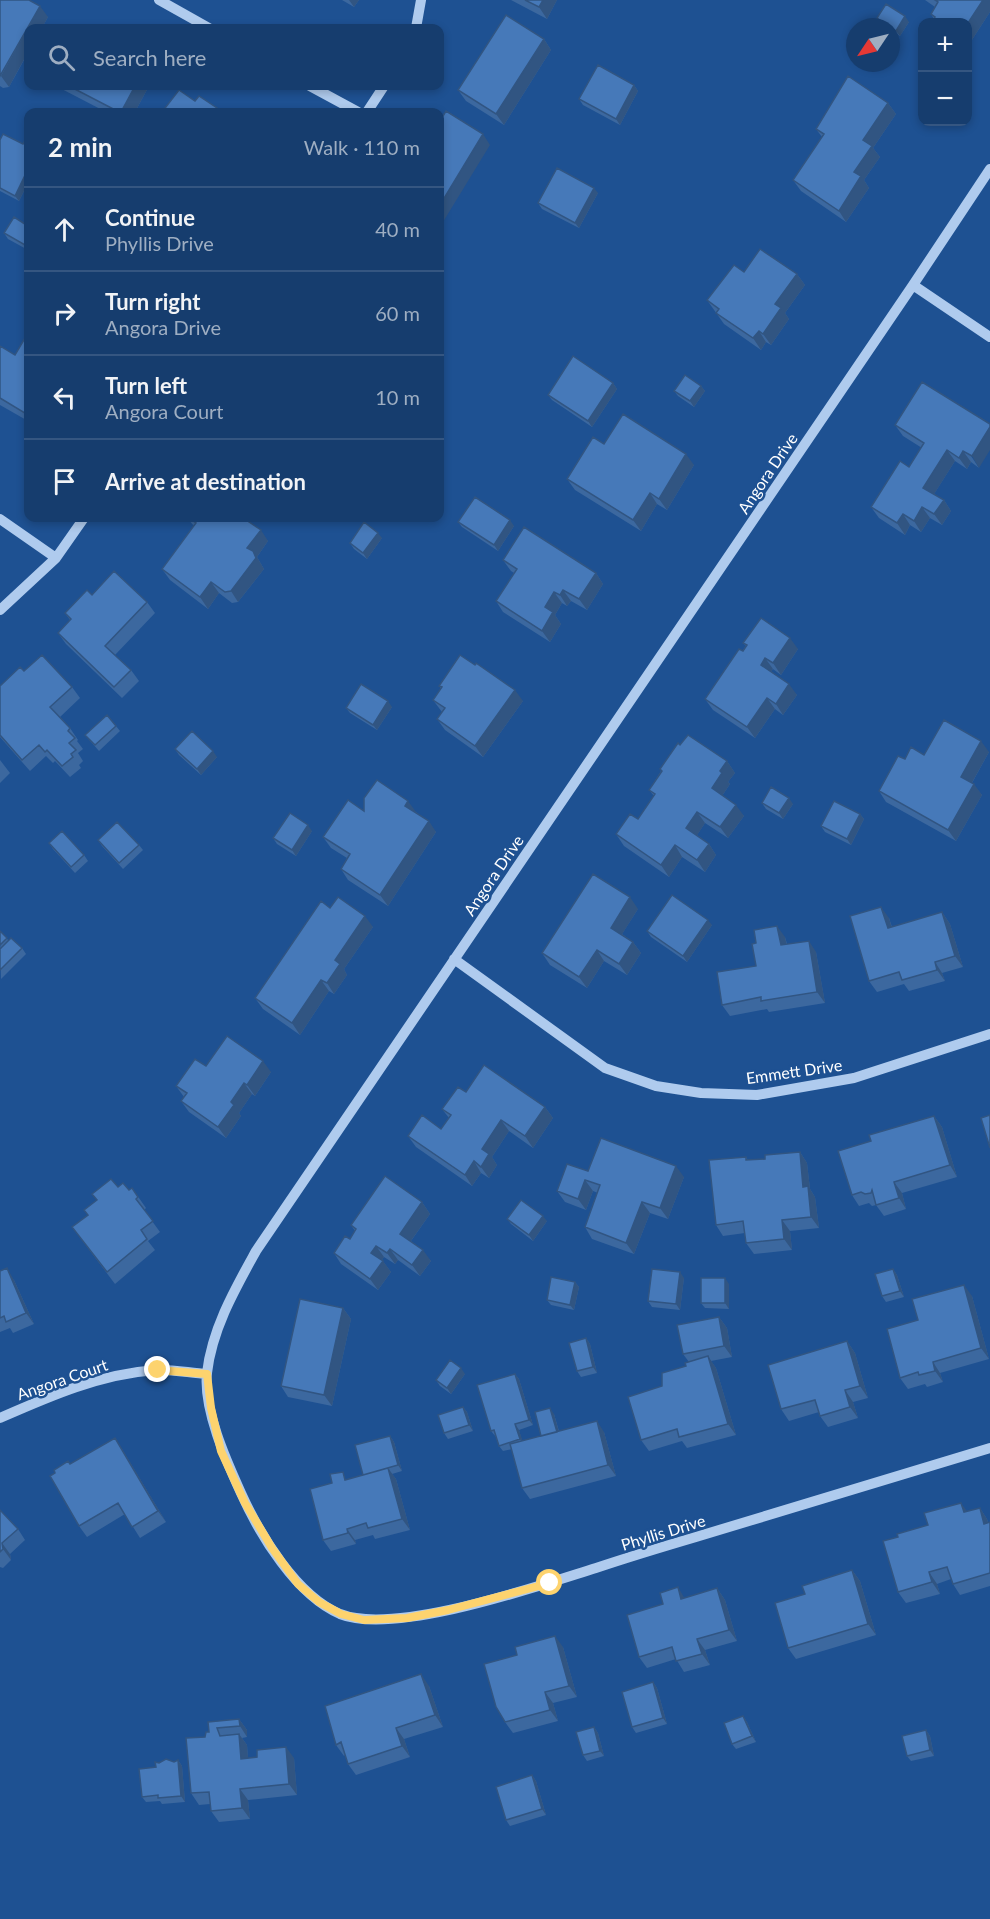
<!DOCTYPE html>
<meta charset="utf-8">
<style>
:root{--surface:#163d6e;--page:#1f4473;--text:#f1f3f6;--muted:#9eaec2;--line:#355681}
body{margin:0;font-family:Lato,sans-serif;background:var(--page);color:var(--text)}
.controls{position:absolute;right:18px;top:18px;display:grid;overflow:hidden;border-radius:12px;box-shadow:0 3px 9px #0003}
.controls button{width:54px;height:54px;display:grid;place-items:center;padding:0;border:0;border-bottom:2px solid var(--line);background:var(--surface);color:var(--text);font:30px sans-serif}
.compass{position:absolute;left:846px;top:18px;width:54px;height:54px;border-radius:50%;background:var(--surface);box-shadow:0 3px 9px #0003;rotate:235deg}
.stop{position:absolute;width:18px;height:18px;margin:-14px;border:4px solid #fdd36e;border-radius:50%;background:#fff}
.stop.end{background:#fdd36e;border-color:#fff;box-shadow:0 2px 6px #0008}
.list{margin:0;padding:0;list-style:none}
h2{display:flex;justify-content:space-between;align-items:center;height:78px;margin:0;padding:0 24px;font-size:26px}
h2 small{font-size:20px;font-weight:400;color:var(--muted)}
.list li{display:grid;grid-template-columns:39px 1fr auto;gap:18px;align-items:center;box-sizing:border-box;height:84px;padding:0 24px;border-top:2px solid var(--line)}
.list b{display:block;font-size:22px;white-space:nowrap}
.list p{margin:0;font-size:20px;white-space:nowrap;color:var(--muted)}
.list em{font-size:20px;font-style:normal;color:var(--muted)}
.icon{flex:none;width:33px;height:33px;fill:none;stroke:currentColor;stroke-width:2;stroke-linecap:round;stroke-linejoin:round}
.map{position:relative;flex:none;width:990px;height:1919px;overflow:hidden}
.search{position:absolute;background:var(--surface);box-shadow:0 3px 9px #0003;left:24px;top:24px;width:420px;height:66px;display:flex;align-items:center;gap:15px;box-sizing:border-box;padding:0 21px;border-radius:12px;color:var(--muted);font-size:22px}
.panel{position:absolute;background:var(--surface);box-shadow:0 3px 9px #0003;left:24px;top:108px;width:420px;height:414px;border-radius:12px}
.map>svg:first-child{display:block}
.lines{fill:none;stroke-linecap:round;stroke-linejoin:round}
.minor{stroke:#afcbee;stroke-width:10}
.wall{fill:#3c689f}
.shaded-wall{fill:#315582}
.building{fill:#4679b9;stroke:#315582;stroke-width:1.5}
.route{stroke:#fdd36e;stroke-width:8}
.labels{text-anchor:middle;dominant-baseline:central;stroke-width:5;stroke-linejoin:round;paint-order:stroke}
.street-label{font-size:16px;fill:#fff;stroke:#1e5192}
</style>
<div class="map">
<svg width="990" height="1919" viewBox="0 0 990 1919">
<rect width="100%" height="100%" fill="#1e5192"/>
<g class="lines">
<!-- minor -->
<path class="minor" d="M159,0L209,28
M416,28L421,0
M310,86L358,112
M367,112L384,86
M990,169L913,285L256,1251C235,1289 212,1329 207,1373C203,1409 226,1460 241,1493C260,1535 296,1595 340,1614C395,1636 538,1586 596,1568C629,1557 662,1547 696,1537C794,1508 892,1478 990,1448
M913,285L990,337
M0,519L56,558
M0,610L56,558L84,518
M454,959L605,1068L656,1086L701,1093L757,1095L854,1078L990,1034
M0,1418C50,1396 100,1374 156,1370C172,1369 190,1373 207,1374"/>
</g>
<!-- wall -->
<path class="wall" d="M0,0L48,17L9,87L3,88L0,86Z
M342,0H359L354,7Z
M511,0H557L547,19Z
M925,0H990V12L968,46V22L934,19L931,14L935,7Z
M877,18L909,22L900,36L891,30V27H886L881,24Z
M544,39L551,50L504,125L466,101L458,90Z
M634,85L638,91L620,125L583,105L579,99Z
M56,86H149L135,112H106Z
M888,103L896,114L873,148L880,157L864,180L869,188L846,222L801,191L793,180L822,137L816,129Z
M28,138V183L19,201L0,191V140L23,144Z
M598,193L579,228L542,209L538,203Z
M28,226V250L8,239L4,233Z
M744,272L797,274L805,285L785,313L789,319L771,345L766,342L761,350L724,324L707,300Z
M28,333V421L0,405V346L15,355Z
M922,382L979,468L971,462L967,469L955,461L934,494L944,500L951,511L942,525L930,518L921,532L910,525L905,535L879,518L871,507L909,467L922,448L903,436L895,425Z
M613,383L617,389L592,427L552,400L548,395Z
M701,386L705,391L694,407L678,396L674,391Z
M604,444L694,465L667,510L657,504L641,531L575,490L567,479Z
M187,518H243L268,541L257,557L264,569L238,602L232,603L219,593L208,609L170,580L162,569L194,526Z
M458,522L514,526L498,551L462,527Z
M382,538L367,559L354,549L350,543Z
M503,560L596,573L603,584L587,610L571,601L567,606L562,603L555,615L561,624L550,642L503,612L496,601L514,573L511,571Z
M92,595L147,602L155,613L115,655L131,670L139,681L122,698L66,644L58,633L70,620L65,613Z
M743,643L798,649L781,675L773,669L771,672L797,695L783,715L775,709L755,738L713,710L705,699L746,646Z
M24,671L72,687L80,698L60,717L70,728L78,740L77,741L83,749L78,753L83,761L79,765L81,768L70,777L55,761L53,763L46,756L30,771L0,737V686Z
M439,686L523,701L483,757L445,730L437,719L442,712L433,700L441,689Z
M392,707L377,730L350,713L346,708Z
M116,726L120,731L99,751L85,735Z
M680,745L727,761L735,773L728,782L730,784L722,796L744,816L728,838L705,823L697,835L709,844L716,855L705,872L682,857L669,877L624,846L616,834L638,819L654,796L649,790L661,771L660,769Z
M175,749L217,757L201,775L179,755Z
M989,752L972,783L982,795L956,841L886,802L879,791L905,759L924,755Z
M0,760L10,773L0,783Z
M762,803L793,804L783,819L766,809Z
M364,811L416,812L436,832L388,906L348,880L341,869L347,858L331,848L323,837Z
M860,814L864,819L851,845L825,832L821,826Z
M312,831L296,856L277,844L273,838Z
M98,840L139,845L143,850L123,869L102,846Z
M49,843L84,855L88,861L75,873L53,849Z
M330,908L373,927L344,969L347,975L334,994L329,991L300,1035L263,1009L255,998Z
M638,909L622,934L633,942L641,953L627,975L604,961L587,988L550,965L542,953Z
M942,912L950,924L963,967L942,973L945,981L909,991L904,984L877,992L869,981L889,918L892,927Z
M712,925L687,962L651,937L647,931Z
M0,931L8,940L22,948L26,954L1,979Z
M785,937L787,944L816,952L825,1003L769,1012L767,1009L730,1016L722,1005Z
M206,1066L271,1072L255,1096L252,1094L239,1113L241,1116L226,1138L189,1112L181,1101L184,1097L176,1086Z
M466,1092L545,1107L553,1118L533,1148L509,1131L492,1157L497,1165L489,1178L481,1173L472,1186L416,1147L408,1136L441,1129L449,1118L442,1109Z
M934,1116L942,1127L957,1177L902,1193L906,1209L884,1216L876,1205L872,1206L869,1203L859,1206L852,1195L871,1141Z
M800,1152L807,1163L810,1189L815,1197L819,1228L790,1231L792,1250L754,1254L746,1243L745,1233L723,1236L716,1225L746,1157L748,1160L765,1159Z
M588,1171L684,1177L668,1219L650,1213L634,1254L592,1239L585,1227L598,1193L593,1191L586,1210L565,1202L557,1191Z
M118,1187L129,1190L132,1188L146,1208L144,1210L160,1232L148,1241L155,1250L115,1284L72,1227L88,1215Z
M422,1202L430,1214L411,1241L431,1261L420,1276L398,1260L395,1264L384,1257L382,1260L391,1272L378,1290L341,1264L334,1253L350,1239L355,1231L351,1225Z
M507,1219L547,1221L533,1241L511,1224Z
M893,1269L897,1275L904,1297L886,1302L882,1296Z
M0,1271L14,1280L34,1324L13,1333L10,1328L0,1332Z
M684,1278L680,1310L652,1307L648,1301Z
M575,1282L579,1287L574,1310L551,1305L547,1300Z
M729,1284V1309L705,1308L701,1303Z
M972,1296L989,1359L940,1373L943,1382L927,1387L925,1384L908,1389L900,1378L918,1320Z
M343,1308L351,1319L332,1406L288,1397L281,1386Z
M719,1317L727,1328L732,1357L711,1361L716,1368L736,1435L687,1448L682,1441L649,1451L641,1440L662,1386L686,1366L689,1362L683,1354Z
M586,1338L590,1344L597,1373L581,1377L577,1371Z
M847,1341L855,1353L868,1398L853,1402L858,1418L828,1427L820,1416L819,1412L789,1421L781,1409Z
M465,1374L451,1394L440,1386L436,1380Z
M515,1374L519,1379L533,1425L519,1430L522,1441L541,1436L554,1414L559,1431L604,1432L616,1476L530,1499L522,1488L512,1449L503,1451L499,1446L496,1437L491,1431Z
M463,1407L467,1412L473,1431L448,1439L444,1433Z
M390,1436L394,1442L402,1471L392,1474L396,1479L410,1530L375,1539L373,1535L355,1540L356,1544L331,1551L323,1540L332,1483L363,1475Z
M122,1449L166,1522L140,1538L125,1514L87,1537L79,1526L55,1473L68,1461L70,1464Z
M980,1508L987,1519L988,1522H990V1586L960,1595L953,1584L951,1579L937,1584L940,1594L906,1603L898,1592V1537L928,1525Z
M0,1510L18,1529L25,1540L10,1554L11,1560L3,1568L0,1567Z
M852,1570L860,1581L876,1635L796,1659L788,1648L805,1594Z
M717,1588L725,1600L737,1641L705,1650L710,1665L684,1672L676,1659L647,1668L639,1657L685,1598Z
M563,1647L577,1697L553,1703L558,1721L513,1733L505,1722Z
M653,1682L657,1688L667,1724L636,1733L632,1727Z
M429,1686L443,1727L404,1739L410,1757L356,1775L348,1764L345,1755L344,1756L336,1745Z
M743,1716L747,1722L756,1742L736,1749L732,1744Z
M239,1719L247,1730V1737L242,1738L247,1745L248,1758H294L297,1795L248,1800L250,1819L219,1822L211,1811L210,1804L199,1805L191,1793L205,1737L209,1732Z
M594,1727L598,1733L604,1756L587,1761L583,1755Z
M926,1730L930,1736L934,1756L911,1761L907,1756Z
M178,1760L182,1766L185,1802L162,1804L160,1801L146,1802L142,1797L159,1763L174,1762Z
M532,1775L536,1781L546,1815L510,1826L506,1820Z"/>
<!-- shaded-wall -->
<path class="shaded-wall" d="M349,0H359L354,7Z
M543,0H557L547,19L539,7Z
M983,0H990V12L968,46V23Z
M40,6L48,17L42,28H28V52L9,87L1,76Z
M905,16L909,22L900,36L896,31Z
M544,39L551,50L504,125L496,114Z
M634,85L638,91L620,125L616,119Z
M135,86H149L135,112H121Z
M888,103L896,114L873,148L880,157L864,180L869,188L846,222L839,211L854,172L863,140Z
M483,134L490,145L443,222L440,217V205Z
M28,169V183L19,201L15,196Z
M594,188L598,193L579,228L575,223Z
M28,239V250L25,245Z
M797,274L805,285L785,313L789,319L771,345L763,334L775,304Z
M759,331L766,342L761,350L753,338Z
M613,383L617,389L592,427L588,421Z
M701,386L705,391L694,407L690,401Z
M990,427V450L979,468L972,456Z
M947,450L955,461L931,499L923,488Z
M963,451L971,462L967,469L959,458Z
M686,454L694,465L667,510L659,499Z
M650,493L657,504L641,531L633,520Z
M944,500L951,511L942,525L934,514Z
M922,507L930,518L921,532L914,521Z
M903,514L910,525L905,535L897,523Z
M510,520L514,526L498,551L494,545Z
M261,530L268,541L257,557L264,569L238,602L231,591L247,548Z
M378,533L382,538L367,559L363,553Z
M596,573L603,584L587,610L579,599Z
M211,582L219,593L208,609L200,597Z
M563,590L571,601L567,606L560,595Z
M554,592L562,603L555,615L561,624L550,642L542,631L545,607Z
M790,638L798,649L781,675L773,663Z
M765,658L773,669L768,676L761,665Z
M789,684L797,695L783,715L776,704Z
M515,690L523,701L483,757L475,746Z
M767,698L775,709L755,738L747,727Z
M388,701L392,707L377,730L373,725Z
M981,741L989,752L969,788L961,777Z
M213,751L217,757L201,775L197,769Z
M727,761L735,773L728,782L730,784L720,799L712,788L720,771Z
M974,784L982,795L956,841L948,830Z
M789,798L793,804L783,819L779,813Z
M408,801L416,812L413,817L405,806Z
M736,805L744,816L728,838L720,827Z
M697,812L705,823L694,840L686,828Z
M860,814L864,819L851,845L847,839Z
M429,821L436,832L388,906L380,895Z
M308,825L312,831L296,856L292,850Z
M709,844L716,855L705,872L697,860Z
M675,845L682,857L669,877L661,865Z
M630,897L638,909L619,939L611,928Z
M881,907L889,918L895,939L888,928Z
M942,912L950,924L963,967L955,956Z
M365,916L373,927L344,969L347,975L334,994L327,983L335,960Z
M708,920L712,925L687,962L683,956Z
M777,926L785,937L789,956L781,945Z
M809,941L816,952L825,1003L817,992Z
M633,942L641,953L627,975L619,964Z
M597,950L604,961L587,988L579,977Z
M935,962L942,973L945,981L937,970Z
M321,980L329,991L300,1035L292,1023Z
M263,1061L271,1072L255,1096L247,1085Z
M244,1083L252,1094L239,1113L241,1116L226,1138L218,1127L231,1102Z
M545,1107L553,1118L533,1148L525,1136Z
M934,1116L942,1127L957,1177L950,1165Z
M501,1120L509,1131L492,1157L497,1165L489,1178L481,1167L482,1149Z
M800,1152L807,1163L810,1189L815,1197L819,1228L811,1217L803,1187Z
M474,1161L481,1173L472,1186L465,1175Z
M676,1166L684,1177L668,1219L660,1208Z
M585,1180L593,1191L586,1210L578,1199Z
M894,1182L902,1193L906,1209L899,1198Z
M422,1202L430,1214L408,1245L400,1234Z
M642,1202L650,1213L634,1254L626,1243Z
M543,1216L547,1221L533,1241L529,1235Z
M782,1220L790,1231L792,1250L784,1239Z
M376,1246L384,1257L379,1264L371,1253Z
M390,1249L398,1260L395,1264L387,1253Z
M423,1250L431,1261L420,1276L412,1265Z
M383,1261L391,1272L378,1290L370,1279Z
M7,1268L14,1280L34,1324L26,1313Z
M893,1269L897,1275L904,1297L900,1291Z
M680,1272L684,1278L680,1310L676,1304Z
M725,1278L729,1284V1309L725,1303Z
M575,1282L579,1287L574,1310L570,1305Z
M964,1285L972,1296L989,1359L981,1348Z
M343,1308L351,1319L332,1406L324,1395Z
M719,1317L727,1328L732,1357L724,1346Z
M586,1338L590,1344L597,1373L593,1367Z
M847,1341L855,1353L868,1398L860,1386Z
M708,1356L716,1368L736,1435L728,1424Z
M933,1362L940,1373L943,1382L935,1371Z
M461,1368L465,1374L451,1394L447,1388Z
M515,1374L519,1379L533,1425L529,1420Z
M845,1390L853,1402L858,1418L850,1407Z
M463,1407L467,1412L473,1431L469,1425Z
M550,1408L554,1414L562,1443L558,1437Z
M597,1421L604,1432L616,1476L608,1465Z
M515,1424L519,1430L524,1445L520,1439Z
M390,1436L394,1442L402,1471L398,1465Z
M115,1438L122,1449L166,1522L158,1511Z
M388,1468L396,1479L410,1530L402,1519Z
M961,1503L969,1514L964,1512Z
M980,1508L987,1519L990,1529L984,1524Z
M347,1529L355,1540L356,1544L348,1533Z
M2,1543L10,1554L11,1560L3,1549Z
M852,1570L860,1581L876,1635L868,1624Z
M929,1572L937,1584L940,1594L932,1582Z
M678,1587L685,1599H681Z
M717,1588L725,1600L737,1641L729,1630Z
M555,1636L563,1647L577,1697L569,1686Z
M697,1639L705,1650L710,1665L702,1654Z
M421,1674L429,1686L443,1727L435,1715Z
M653,1682L657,1688L667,1724L663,1718Z
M545,1692L553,1703L558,1721L550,1710Z
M743,1716L747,1722L756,1742L752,1736Z
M239,1719L247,1730V1737L240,1726Z
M594,1727L598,1733L604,1756L600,1751Z
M396,1728L404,1739L410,1757L402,1746Z
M926,1730L930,1736L934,1756L930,1750Z
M239,1734L247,1745L249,1770L241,1759Z
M286,1747L294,1758L297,1795L289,1784Z
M178,1760L182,1766L185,1802L181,1796Z
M532,1775L536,1781L546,1815L542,1809Z
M240,1789L248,1800L250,1819L242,1808Z"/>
<!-- building -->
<path class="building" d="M0,0H29L40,6L0,76Z
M525,0H543L539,7Z
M935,0H983L968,23L932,22L935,17L931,14L938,2Z
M886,4L905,16L896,31L877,18Z
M506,15L544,39L496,114L458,90Z
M598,65L634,85L616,119L579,99Z
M848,76L888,103L863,140L872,146L854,172L861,176L839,211L793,180L824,134L816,129Z
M69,86H135L121,112H119Z
M179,90L195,101L199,96L223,112H162Z
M446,111L483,134L440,205V121Z
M3,134L23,144L27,137L28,138V169L15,196L0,188V140Z
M557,168L594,188L575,223L538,203Z
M14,217L28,226V239L25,245L4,233Z
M760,249L797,274L775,304L781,308L763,334L759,331L753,338L716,313L719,309L707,300L734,265L744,272Z
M28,333V415L0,398V346L15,355Z
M573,356L613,383L588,421L548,395Z
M685,375L701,386L690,401L674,391Z
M922,382L990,424V427L972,456L963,451L959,458L947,450L923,488L944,500L934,514L922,507L914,521L903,514L897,523L871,507L900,461L909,467L924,443L895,425Z
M623,414L686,454L659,499L650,493L633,520L567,479L593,437L604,444Z
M475,497L510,520L494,545L458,522Z
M189,518H243L261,530L247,548L253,551L256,558L231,591L225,592L211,582L200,597L162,569L196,523Z
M364,522L378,533L363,553L350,543Z
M524,527L596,573L579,599L563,590L560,595L554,592L545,607L553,612L542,631L496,601L517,569L503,560Z
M114,571L147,602L105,646L131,670L114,687L58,633L71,619L65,613L87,590L92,595Z
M761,618L790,638L773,663L765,658L761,665L789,684L776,704L767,698L747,727L705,699L739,649L743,651L747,645L743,643Z
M42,655L72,687L50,707L70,728L68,731L75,738L69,743L76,750L71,754L73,757L62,766L47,750L45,752L39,745L22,760L0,735V686L20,667L24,671Z
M460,655L475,665L476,663L515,690L475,746L437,719L445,708L433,700L442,687L439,686Z
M361,684L388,701L373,725L346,708Z
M107,715L116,726L95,745L85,735Z
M944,720L981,741L961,777L974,784L948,830L879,791L898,756L905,759L911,747L924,755Z
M192,731L213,751L197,769L175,749Z
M688,735L727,761L720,771L722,773L712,788L736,805L720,827L697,812L686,828L709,844L697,860L675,845L661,865L616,834L630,814L638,819L655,794L649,790L662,771L660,769L678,743L680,745Z
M377,780L408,801L405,806L429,821L380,895L341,869L350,854L323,837L348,800L364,811V798Z
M771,787L789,798L779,813L762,803Z
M834,801L860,814L847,839L821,826Z
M290,813L308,825L292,850L273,838Z
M117,822L139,845L119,863L98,840Z
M62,831L84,855L71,867L49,843Z
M593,874L630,897L611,928L633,942L619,964L597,950L579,977L542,953Z
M672,895L708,920L683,956L647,931Z
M338,897L365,916L335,960L340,964L327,983L321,980L292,1023L255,998L321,901L330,908Z
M881,907L888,928L942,912L955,956L935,962L937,970L902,980L899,972L869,981L850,916Z
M777,926L781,945L809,941L817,992L761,1001V997L722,1005L717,972L756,966L752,944L756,943L754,930Z
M0,931L7,938L0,945Z
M11,938L22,948L0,970V949Z
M227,1036L263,1061L247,1085L244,1083L231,1102L234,1105L218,1127L181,1101L187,1093L176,1086L195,1059L206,1066Z
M484,1065L545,1107L525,1136L501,1120L482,1149L489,1154L481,1167L474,1161L465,1175L408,1136L422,1115L441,1129L451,1115L442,1109L458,1087L466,1092Z
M990,1115V1148L981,1118Z
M934,1116L950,1165L894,1182L899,1198L876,1205L872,1190L871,1193L865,1194L861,1192L852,1195L838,1151L871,1141L869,1135Z
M601,1138L676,1166L660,1208L642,1202L626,1243L585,1227L600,1185L585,1180L578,1199L557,1191L567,1164L588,1171Z
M800,1152L803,1187L808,1186L811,1217L782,1220L784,1239L746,1243L743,1221L716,1225L709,1160L746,1157V1160L765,1159V1155Z
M385,1176L422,1202L400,1234L423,1250L412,1265L390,1249L387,1253L376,1246L371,1253L383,1261L370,1279L334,1253L345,1236L350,1239L356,1229L351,1225Z
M111,1179L118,1187L123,1183L129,1190L132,1188L138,1197L136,1199L153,1221L141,1230L147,1239L107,1272L72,1227L88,1215L84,1210L97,1200L92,1194Z
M521,1200L543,1216L529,1235L507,1219Z
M7,1268L26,1313L6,1322L4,1316L0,1318V1271Z
M652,1269L680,1272L676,1304L648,1301Z
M893,1269L900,1291L882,1296L875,1274Z
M551,1277L575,1282L570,1305L547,1300Z
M701,1278H725V1303H701Z
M964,1285L981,1348L933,1362L935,1371L919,1375L918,1372L900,1378L887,1329L918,1320L912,1299Z
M300,1299L343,1308L324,1395L281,1386Z
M719,1317L724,1346L683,1354L677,1325Z
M586,1338L593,1367L577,1371L569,1343Z
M847,1341L860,1386L845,1390L850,1407L820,1416L815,1400L781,1409L768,1365Z
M708,1356L728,1424L679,1437L677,1429L641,1440L628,1397L662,1386V1373L686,1366L685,1363Z
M450,1360L461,1368L447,1388L436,1380Z
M515,1374L529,1420L515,1424L520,1439L499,1446L494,1430L491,1431L477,1385Z
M463,1407L469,1425L444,1433L438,1415Z
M550,1408L557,1432L541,1436L535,1412Z
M597,1421L608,1465L522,1488L510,1444Z
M390,1436L398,1465L363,1475L355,1445Z
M115,1438L158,1511L132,1527L118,1503L79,1526L50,1476L55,1473L54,1470L68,1461L70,1464Z
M388,1468L402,1519L368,1528L366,1523L347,1529L348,1533L323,1540L310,1489L332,1483L330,1474L343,1472L345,1480Z
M961,1503L964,1512L980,1508L984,1524L990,1522V1573L953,1584L947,1567L929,1572L932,1582L898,1592L883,1541L898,1537L897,1534L928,1525L924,1513Z
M0,1510L18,1529L2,1543L3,1549L0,1552Z
M852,1570L868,1624L788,1648L775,1603L805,1594L802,1586Z
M678,1587L681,1599L717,1588L729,1630L697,1639L702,1654L676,1661L672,1647L639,1657L627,1615L663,1604L660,1593Z
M555,1636L569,1686L545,1692L550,1710L505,1722L496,1707L484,1664L517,1655L515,1647Z
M421,1674L435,1715L396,1728L402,1746L348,1764L341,1742L336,1745L325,1706Z
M653,1682L663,1718L632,1727L622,1692Z
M743,1716L752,1736L732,1744L724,1723Z
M239,1719L240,1726L217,1728L220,1736L239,1734L241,1759L257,1757V1750L286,1747L289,1784L240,1789L242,1808L211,1811L209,1792L191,1793L186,1738L205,1737L206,1732H209L208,1722Z
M594,1727L600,1751L583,1755L576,1732Z
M926,1730L930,1750L907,1756L902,1736Z
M166,1759L174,1762L178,1760L181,1796L158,1798V1795L142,1797L139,1769L156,1767L155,1762L159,1763Z
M532,1775L542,1809L506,1820L496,1787Z"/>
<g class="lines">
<!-- route -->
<path class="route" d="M158,1370L207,1374L211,1408L221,1451L245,1503L272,1548L298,1584L319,1602L341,1614L364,1620L407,1618L448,1610L550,1583"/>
</g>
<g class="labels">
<!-- street labels -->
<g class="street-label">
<text transform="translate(767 473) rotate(-56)">Angora Drive</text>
<text transform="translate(493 875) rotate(-56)">Angora Drive</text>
<text transform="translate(794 1071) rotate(-8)">Emmett Drive</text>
<text transform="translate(62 1379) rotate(-19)">Angora Court</text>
<text transform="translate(663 1532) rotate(-17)">Phyllis Drive</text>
</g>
</g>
</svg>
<div class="controls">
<button>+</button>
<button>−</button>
</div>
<svg class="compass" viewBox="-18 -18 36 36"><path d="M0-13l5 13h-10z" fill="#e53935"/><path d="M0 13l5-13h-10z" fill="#9eaec2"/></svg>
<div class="stop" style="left:550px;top:1583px"></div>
<div class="stop end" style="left:158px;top:1370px"></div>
<div class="search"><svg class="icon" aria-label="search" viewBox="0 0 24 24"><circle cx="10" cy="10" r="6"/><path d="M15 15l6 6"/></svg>Search here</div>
<section class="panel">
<h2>2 min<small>Walk · 110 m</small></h2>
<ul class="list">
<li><svg class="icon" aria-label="ahead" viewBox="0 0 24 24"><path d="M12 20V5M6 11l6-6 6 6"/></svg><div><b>Continue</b><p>Phyllis Drive</p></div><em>40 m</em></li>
<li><svg class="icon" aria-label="right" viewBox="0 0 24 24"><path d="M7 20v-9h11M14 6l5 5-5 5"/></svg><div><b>Turn right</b><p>Angora Drive</p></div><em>60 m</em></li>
<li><svg class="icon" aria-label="left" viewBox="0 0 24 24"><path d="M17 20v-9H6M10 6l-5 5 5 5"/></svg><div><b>Turn left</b><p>Angora Court</p></div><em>10 m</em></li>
<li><svg class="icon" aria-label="arrive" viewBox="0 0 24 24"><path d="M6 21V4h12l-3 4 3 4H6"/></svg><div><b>Arrive at destination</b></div></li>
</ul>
</section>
</div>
